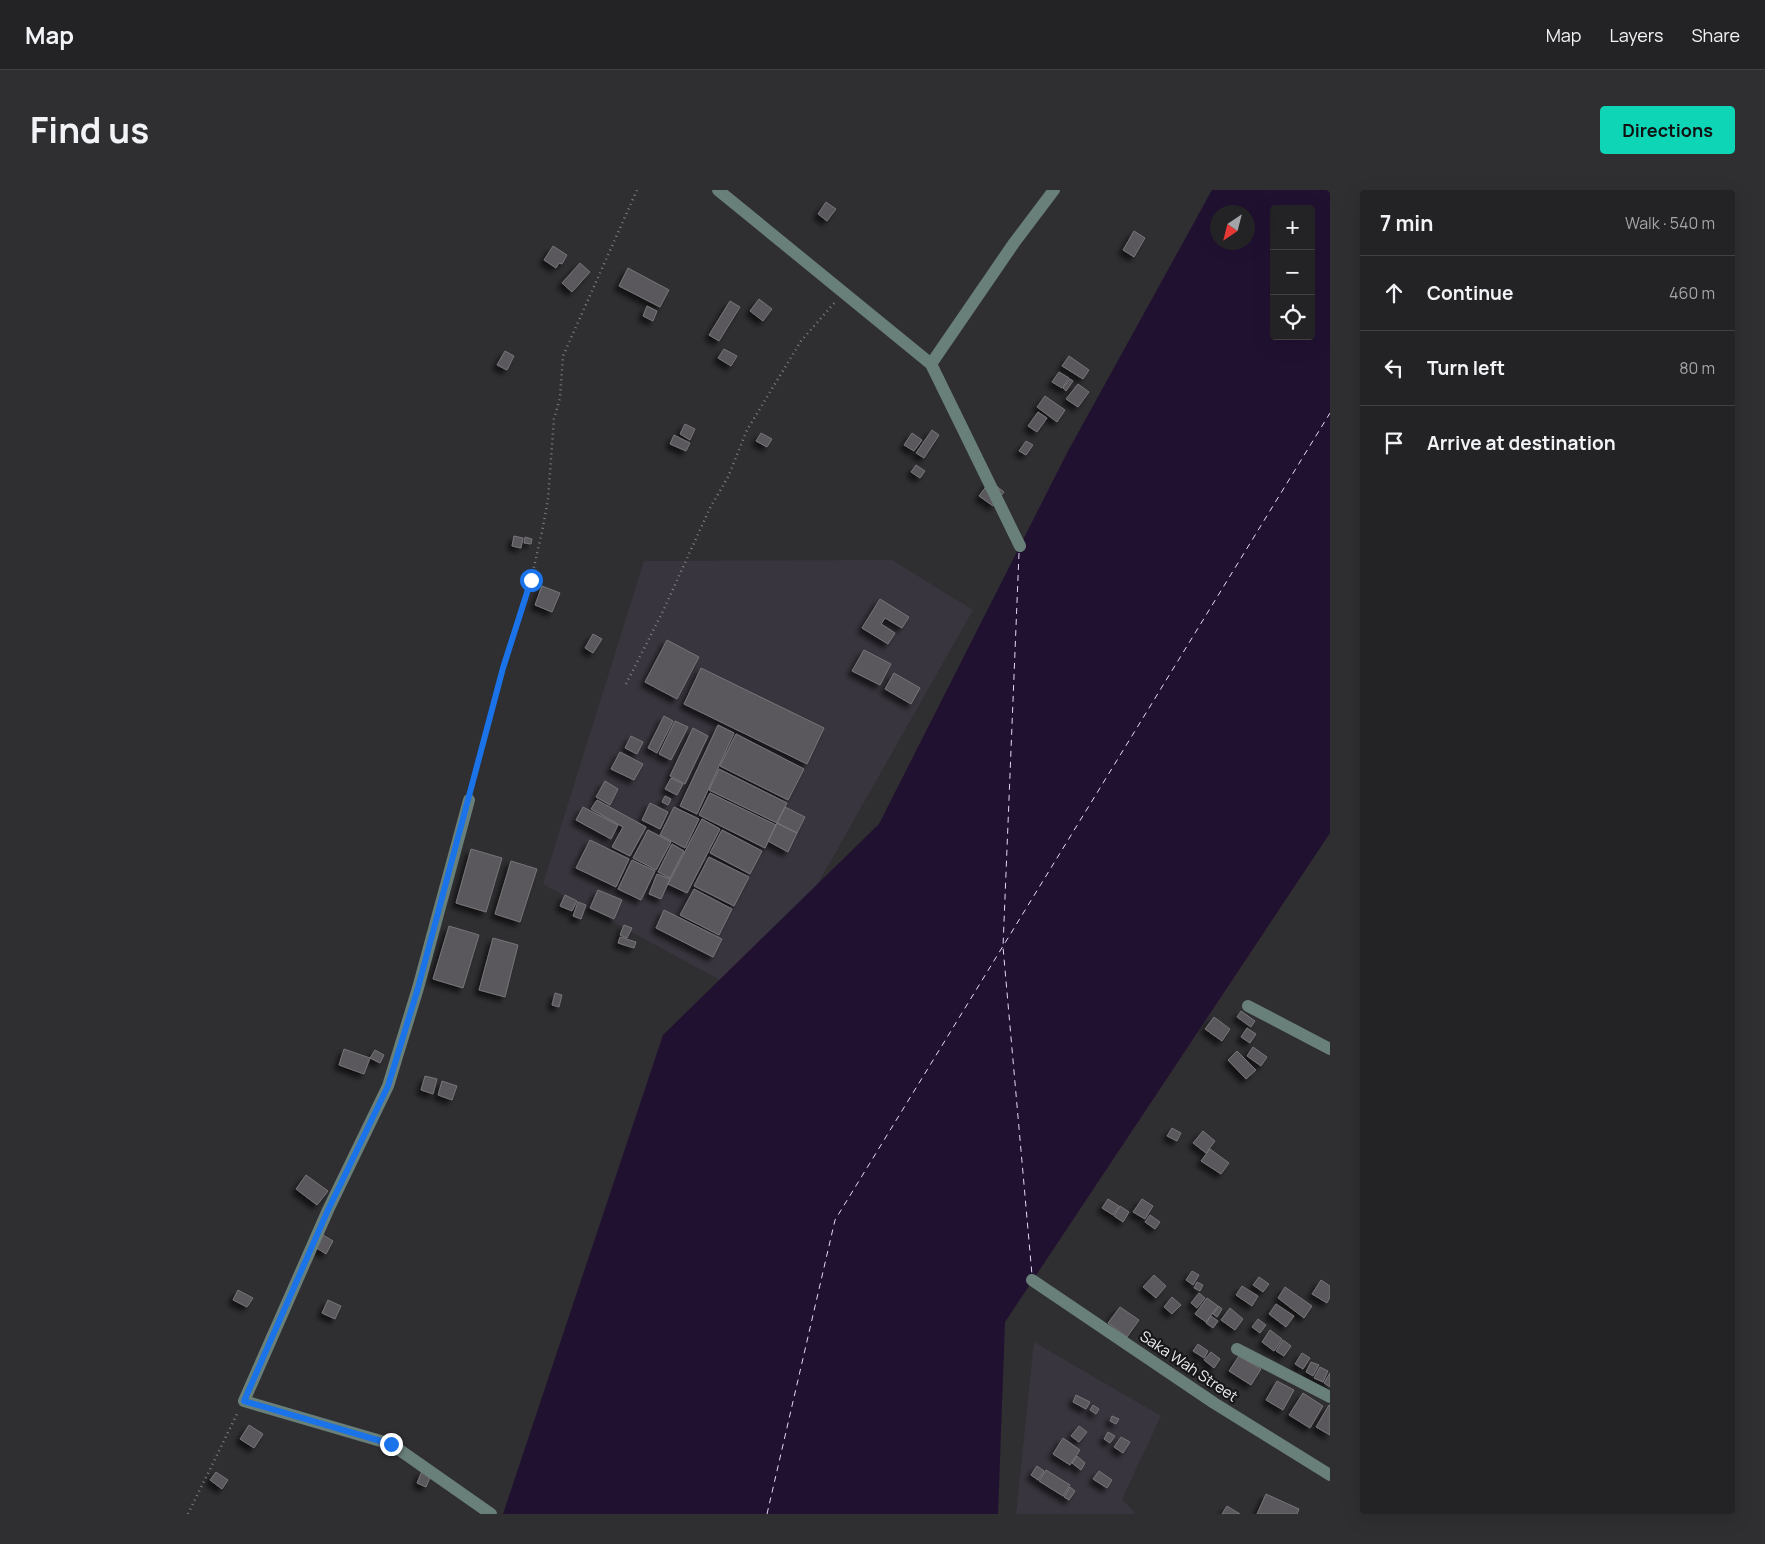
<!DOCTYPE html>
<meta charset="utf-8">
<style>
:root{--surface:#232225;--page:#2f2f32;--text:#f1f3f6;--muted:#a3a4a7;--line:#403f42;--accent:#0dd5b5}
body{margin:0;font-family:Manrope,sans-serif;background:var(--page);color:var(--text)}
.controls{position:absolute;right:15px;top:15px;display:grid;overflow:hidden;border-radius:5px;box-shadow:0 5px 20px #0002}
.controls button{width:45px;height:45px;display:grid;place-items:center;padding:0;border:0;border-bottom:1px solid var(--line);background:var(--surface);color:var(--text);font:25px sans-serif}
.compass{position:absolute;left:1180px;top:15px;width:45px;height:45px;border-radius:50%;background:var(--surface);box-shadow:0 5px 20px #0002;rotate:215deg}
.stop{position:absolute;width:15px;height:15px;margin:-11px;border:4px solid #1a73e8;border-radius:50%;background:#fff}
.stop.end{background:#1a73e8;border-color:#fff;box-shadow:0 1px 5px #0008}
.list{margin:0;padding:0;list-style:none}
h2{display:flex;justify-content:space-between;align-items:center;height:65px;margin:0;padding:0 20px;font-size:21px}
h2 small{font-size:16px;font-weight:400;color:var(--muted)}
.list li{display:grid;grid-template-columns:32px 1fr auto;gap:15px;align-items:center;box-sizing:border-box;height:75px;padding:0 20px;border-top:1px solid var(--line)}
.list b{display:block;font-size:19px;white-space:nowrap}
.list em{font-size:16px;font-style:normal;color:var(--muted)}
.icon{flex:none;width:28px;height:28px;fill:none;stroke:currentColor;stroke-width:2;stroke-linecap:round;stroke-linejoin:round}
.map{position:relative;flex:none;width:1300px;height:1324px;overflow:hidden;border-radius:5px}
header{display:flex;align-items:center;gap:30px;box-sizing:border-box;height:70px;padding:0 25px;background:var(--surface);border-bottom:1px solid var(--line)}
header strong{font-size:24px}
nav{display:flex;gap:28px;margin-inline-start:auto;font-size:18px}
.intro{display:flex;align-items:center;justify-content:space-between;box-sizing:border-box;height:120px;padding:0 30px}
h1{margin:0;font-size:35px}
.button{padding:12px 22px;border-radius:5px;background:var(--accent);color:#111;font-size:18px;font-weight:700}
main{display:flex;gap:30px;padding:0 30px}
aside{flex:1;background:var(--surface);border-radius:5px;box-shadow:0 5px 20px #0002}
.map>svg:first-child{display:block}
.built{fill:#39353e}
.water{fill:#201131;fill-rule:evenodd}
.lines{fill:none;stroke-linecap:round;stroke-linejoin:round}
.ferry{stroke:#e6d6fc;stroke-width:1;stroke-dasharray:6 5;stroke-linecap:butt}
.building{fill:#5a585c;stroke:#777579;filter:url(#shadow)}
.path{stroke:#7f7e80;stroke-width:2.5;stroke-dasharray:1 4;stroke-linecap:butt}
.minor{stroke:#697f79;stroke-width:12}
.route{stroke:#1a73e8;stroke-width:6}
.labels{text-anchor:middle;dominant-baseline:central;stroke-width:4.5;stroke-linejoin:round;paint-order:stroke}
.street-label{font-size:15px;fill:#efeef0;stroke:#171618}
</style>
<header>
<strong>Map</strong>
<nav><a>Map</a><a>Layers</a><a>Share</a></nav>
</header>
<div class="intro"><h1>Find us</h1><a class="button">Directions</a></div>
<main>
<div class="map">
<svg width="1300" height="1324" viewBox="0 0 1300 1324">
<defs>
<filter id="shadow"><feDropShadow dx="-4.5" dy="4.5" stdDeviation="2.5" flood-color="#0009"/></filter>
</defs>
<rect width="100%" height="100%" fill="#2f2e31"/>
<!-- built -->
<path class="built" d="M862,370L943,420L723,808L513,694L614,371Z
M1004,1152L1131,1226L1092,1309L1106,1324H986Z"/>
<!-- water -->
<path class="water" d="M1182,0H1300V643L975,1132L968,1324H473L633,845L849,634L1037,263ZM1244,19H1281V146H1244ZM1188,22H1218V52H1188Z"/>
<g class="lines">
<!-- ferry -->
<path class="ferry" d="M989,363L973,757L1002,1085
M737,1324L805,1030L1300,223"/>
</g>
<!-- building -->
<path class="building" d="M796,12L806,19L797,31L788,24Z
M1104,41L1115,48L1104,67L1093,60Z
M523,56L537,65L532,74L529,73L526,78L514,70Z
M550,73L560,82L542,102L532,93Z
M598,78L639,100L630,117L589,96Z
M729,109L742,119L733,131L720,121Z
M700,111L710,117L689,151L679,145Z
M617,116L627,121L623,131L613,126Z
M694,159L707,166L701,176L688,168Z
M475,161L484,166L477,180L467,175Z
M1039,166L1059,180L1053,189L1032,176Z
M1029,182L1039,188L1032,198L1022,192Z
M1040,189L1043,191L1036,201L1033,198Z
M1048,194L1059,202L1048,217L1036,209Z
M1015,206L1035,220L1027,232L1007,217Z
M1008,222L1017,228L1007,242L998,236Z
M655,234L665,239L660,250L650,244Z
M902,240L909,245L894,268L886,263Z
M731,243L742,249L737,257L726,251Z
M882,243L892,250L884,261L874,255Z
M644,245L660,253L656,261L640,254Z
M996,251L1003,255L996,265L989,261Z
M886,275L895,281L890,288L881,282Z
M960,291L974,302L963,316L949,306Z
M484,346L493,348L491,358L482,356Z
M495,347L502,349L501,354L494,353Z
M512,396L530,403L522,422L505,415Z
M850,409L879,427L872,438L855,428L851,434L865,443L858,454L832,438Z
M563,444L572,449L563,463L555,458Z
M637,450L669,467L647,509L615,492Z
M834,460L861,474L850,495L822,481Z
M671,478L794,538L777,574L654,514Z
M864,483L890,498L881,514L855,499Z
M634,526L643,531L627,563L618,558Z
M645,531L658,537L641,570L629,564Z
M688,535L704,543L667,624L650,616Z
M663,538L678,546L655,594L640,586Z
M706,544L774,579L758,610L690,576Z
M601,546L613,552L607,564L595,558Z
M590,562L613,574L604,590L581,579Z
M689,579L757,613L747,633L679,600Z
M641,588L653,594L647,605L635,599Z
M575,591L588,599L580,615L566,607Z
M680,603L746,635L735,658L669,625Z
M635,606L641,609L638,615L632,612Z
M567,610L616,637L600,666L582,657L593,637L561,619Z
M620,613L638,622L630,639L612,630Z
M553,617L588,635L581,649L546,630Z
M644,617L669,629L655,658L630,645Z
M755,617L775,627L767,643L747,633Z
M672,629L690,639L657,703L638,694Z
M747,633L767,643L758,662L738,651Z
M618,640L641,652L626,680L603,668Z
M692,640L732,661L720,684L680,663Z
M560,650L599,669L586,697L546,678Z
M642,654L654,661L640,688L628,682Z
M441,659L472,668L456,722L426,713Z
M679,667L719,687L704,716L664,696Z
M602,670L625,681L611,710L588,699Z
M481,671L507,679L490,732L465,724Z
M627,684L640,689L631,709L619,704Z
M664,699L702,719L689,745L650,725Z
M568,700L592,710L584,729L560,718Z
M535,705L547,711L542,721L530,716Z
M548,712L556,715L551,729L543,726Z
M634,720L692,749L683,767L626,738Z
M594,735L602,738L597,748L590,745Z
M419,736L449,745L433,798L403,789Z
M590,747L606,752L604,758L588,753Z
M463,748L488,755L475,807L449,800Z
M525,803L532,805L529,817L522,815Z
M1211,821L1225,831L1221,837L1207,827Z
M1184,827L1200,839L1192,851L1175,839Z
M1217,838L1226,844L1220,853L1211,847Z
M1223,857L1237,867L1231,876L1217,866Z
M314,859L340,868L334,884L309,875Z
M345,860L354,865L350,873L340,868Z
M1207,861L1226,880L1216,889L1198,870Z
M395,886L407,889L403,904L391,900Z
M412,891L427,896L422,910L408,905Z
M1142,938L1151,943L1147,951L1137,946Z
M1173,941L1185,951L1176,963L1163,953Z
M1180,959L1199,973L1191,984L1171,971Z
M276,985L298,1001L287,1015L266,999Z
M1078,1009L1089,1016L1083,1025L1072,1018Z
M1112,1009L1123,1016L1115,1029L1103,1022Z
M1090,1016L1099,1022L1093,1032L1084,1026Z
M1120,1025L1130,1032L1125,1039L1115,1032Z
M293,1045L303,1051L296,1064L285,1057Z
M1162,1081L1169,1085L1163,1095L1156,1090Z
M1124,1085L1136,1096L1126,1108L1113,1097Z
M1229,1087L1239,1094L1233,1102L1223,1095Z
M1291,1090L1300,1096V1107L1297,1113L1282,1104Z
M1167,1092L1173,1095L1170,1101L1164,1098Z
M1212,1096L1228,1106L1222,1116L1206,1105Z
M1255,1097L1282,1116L1274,1128L1248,1108Z
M208,1100L223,1108L217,1117L203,1110Z
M1169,1103L1175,1108L1167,1118L1161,1113Z
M1142,1107L1151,1115L1142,1124L1134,1117Z
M1177,1108L1188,1116L1176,1132L1165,1124Z
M298,1110L311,1116L305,1129L292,1123Z
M1246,1114L1264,1126L1256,1137L1239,1124Z
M1189,1116L1192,1119L1187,1127L1183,1124Z
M1090,1117L1109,1130L1097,1147L1078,1133Z
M1200,1118L1213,1129L1205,1140L1191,1130Z
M1181,1126L1188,1131L1183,1138L1176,1133Z
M1228,1129L1236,1135L1230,1143L1222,1137Z
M1240,1140L1252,1149L1244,1161L1232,1152Z
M1253,1150L1261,1156L1254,1166L1246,1161Z
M1168,1154L1178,1161L1174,1168L1163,1161Z
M1181,1162L1190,1169L1184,1178L1174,1170Z
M1272,1163L1280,1168L1273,1179L1265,1174Z
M1209,1166L1231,1179L1221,1195L1199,1181Z
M1281,1172L1289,1175L1283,1186L1276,1182Z
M1290,1177L1298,1181L1293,1192L1284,1188Z
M1300,1183V1197L1294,1193Z
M1247,1191L1264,1200L1253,1220L1236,1210Z
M1273,1203L1293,1216L1280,1238L1259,1225Z
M1046,1205L1060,1212L1056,1219L1043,1212Z
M1063,1215L1069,1219L1066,1224L1060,1220Z
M1299,1215H1300V1245L1286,1237Z
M1082,1226L1089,1229L1086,1234L1080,1231Z
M219,1235L233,1244L224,1258L210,1249Z
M1049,1236L1057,1242L1049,1252L1041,1246Z
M1078,1242L1085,1246L1080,1253L1074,1249Z
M1091,1247L1100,1252L1093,1263L1084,1257Z
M1033,1248L1050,1260L1040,1275L1023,1264Z
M1047,1266L1055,1273L1051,1280L1042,1273Z
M1007,1276L1014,1281L1008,1290L1001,1285Z
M1016,1280L1040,1295L1033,1306L1009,1291Z
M392,1281L401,1285L396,1297L387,1293Z
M1069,1281L1082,1290L1077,1298L1063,1289Z
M186,1282L198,1290L192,1299L180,1290Z
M1040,1297L1045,1301L1039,1310L1034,1307Z
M1236,1304L1269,1319L1267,1324H1227Z
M1197,1316L1210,1324H1192Z"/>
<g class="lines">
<!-- path -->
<path class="path" d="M596,494L633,421L680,318L698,287L717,240L771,151L806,111
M441,599L473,478L501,390L512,342L518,309L524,229L530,208L533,166L607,0
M158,1324L208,1222"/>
<!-- minor -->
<path class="minor" d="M688,0L901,174L990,356
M901,174L984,53L1024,0
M439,610L388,798L358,896L298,1020L214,1211L361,1254L461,1324
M1218,816L1300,859
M1002,1090L1184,1213L1300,1285
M1207,1159L1300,1207"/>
</g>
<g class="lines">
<!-- route -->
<path class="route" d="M361,1254L214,1211L298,1020L358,896L388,798L473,478L501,390"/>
</g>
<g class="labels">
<!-- street labels -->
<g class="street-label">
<text transform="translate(1159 1176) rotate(34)">Saka Wah Street</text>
</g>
</g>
</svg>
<div class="controls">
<button>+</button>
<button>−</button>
<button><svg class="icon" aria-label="locate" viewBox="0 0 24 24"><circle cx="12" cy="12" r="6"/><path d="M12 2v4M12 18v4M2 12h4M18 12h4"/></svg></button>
</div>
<svg class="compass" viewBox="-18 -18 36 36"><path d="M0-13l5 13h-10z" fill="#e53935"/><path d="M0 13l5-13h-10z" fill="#a3a4a7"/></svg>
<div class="stop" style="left:501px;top:390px"></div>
<div class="stop end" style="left:361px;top:1254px"></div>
</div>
<aside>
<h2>7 min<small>Walk · 540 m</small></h2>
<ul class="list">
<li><svg class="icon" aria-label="ahead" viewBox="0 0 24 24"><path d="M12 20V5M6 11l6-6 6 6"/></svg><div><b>Continue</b></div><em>460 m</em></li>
<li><svg class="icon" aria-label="left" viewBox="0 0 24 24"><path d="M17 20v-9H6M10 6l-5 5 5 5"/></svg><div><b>Turn left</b></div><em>80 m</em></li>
<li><svg class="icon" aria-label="arrive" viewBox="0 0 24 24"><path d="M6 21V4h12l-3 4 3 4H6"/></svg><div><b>Arrive at destination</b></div></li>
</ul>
</aside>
</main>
